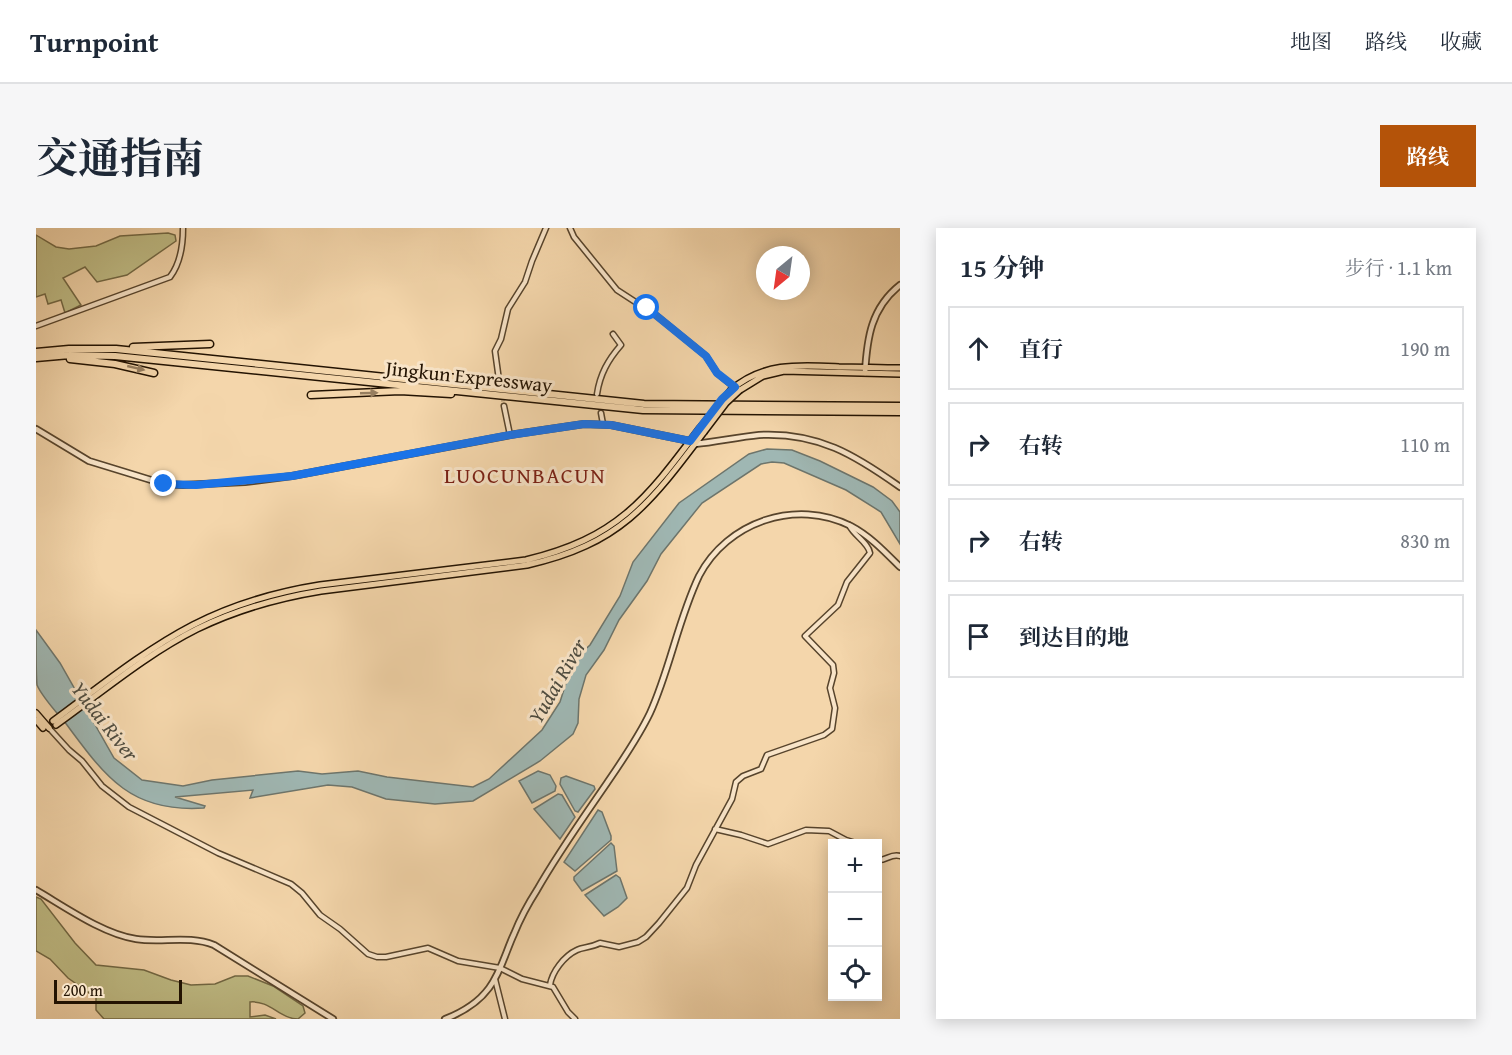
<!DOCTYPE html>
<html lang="zh">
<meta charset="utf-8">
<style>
:root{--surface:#fff;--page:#f6f6f7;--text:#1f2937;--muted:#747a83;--line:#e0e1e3;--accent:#b45309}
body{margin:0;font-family:"Gentium Book Plus","Noto Serif SC",serif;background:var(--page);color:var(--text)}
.controls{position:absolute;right:18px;bottom:18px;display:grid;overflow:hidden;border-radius:0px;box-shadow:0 3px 15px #0003}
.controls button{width:54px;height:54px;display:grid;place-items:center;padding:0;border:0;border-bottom:2px solid var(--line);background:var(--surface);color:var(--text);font:30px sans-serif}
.compass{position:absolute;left:720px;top:18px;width:54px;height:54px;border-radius:50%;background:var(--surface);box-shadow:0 3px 15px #0003;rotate:209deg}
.scale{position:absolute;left:18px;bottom:15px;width:128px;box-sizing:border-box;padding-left:6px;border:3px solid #231302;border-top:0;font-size:16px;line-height:21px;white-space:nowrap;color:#231302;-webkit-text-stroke:4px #f8e4c8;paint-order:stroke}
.stop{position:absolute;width:18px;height:18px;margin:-14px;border:4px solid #1a73e8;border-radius:50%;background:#fff}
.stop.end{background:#1a73e8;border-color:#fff;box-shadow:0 2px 6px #0008}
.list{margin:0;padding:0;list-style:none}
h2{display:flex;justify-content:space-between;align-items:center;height:78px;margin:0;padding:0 24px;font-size:26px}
h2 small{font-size:20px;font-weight:400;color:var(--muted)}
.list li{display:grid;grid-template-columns:39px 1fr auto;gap:18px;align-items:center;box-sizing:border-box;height:84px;margin:0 12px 12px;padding:0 12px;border:2px solid var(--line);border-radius:0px}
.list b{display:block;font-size:22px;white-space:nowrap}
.list em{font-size:20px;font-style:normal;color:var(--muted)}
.icon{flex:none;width:33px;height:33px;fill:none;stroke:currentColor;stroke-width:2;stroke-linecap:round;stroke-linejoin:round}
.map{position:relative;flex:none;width:864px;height:791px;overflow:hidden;border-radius:0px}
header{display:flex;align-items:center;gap:36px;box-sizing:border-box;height:84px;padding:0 30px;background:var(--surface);border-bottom:2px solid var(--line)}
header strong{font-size:28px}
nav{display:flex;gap:33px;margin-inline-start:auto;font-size:21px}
.intro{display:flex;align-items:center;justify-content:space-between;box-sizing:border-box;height:144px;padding:0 36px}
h1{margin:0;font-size:42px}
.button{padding:15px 27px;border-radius:0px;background:var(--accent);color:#fff;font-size:21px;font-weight:700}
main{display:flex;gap:36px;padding:0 36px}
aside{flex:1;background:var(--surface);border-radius:0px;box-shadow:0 3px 15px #0003}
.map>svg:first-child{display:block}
.green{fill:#c0bd86;stroke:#726844;stroke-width:1.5}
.water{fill:#9fb7b3;stroke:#6d756c;stroke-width:1.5}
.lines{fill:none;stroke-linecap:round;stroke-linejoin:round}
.minor-tunnel{stroke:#caaf89;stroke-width:4;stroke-dasharray:4 2;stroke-linecap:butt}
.minor-casing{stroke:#57442c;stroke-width:7}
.tertiary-casing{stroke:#57442c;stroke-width:8}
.primary-casing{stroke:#231302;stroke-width:8}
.motorway-casing{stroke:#231302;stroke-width:9}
.minor{stroke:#f8e4c8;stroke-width:4}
.tertiary{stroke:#f8e4c8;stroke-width:4.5}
.primary{stroke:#f4d6ab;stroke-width:5}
.motorway{stroke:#f4d6ab;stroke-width:6}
.primary-bridge-casing{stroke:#231302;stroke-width:8;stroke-linecap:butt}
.primary-bridge{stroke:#f4d6ab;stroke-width:5}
.oneway{fill:#967e5f}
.route{stroke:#1a73e8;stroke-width:8}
.labels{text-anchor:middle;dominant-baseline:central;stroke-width:6;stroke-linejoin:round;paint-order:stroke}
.street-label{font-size:20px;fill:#231302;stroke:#f8e4c8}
.water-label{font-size:21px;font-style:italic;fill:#4e4c40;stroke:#f8e4c8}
.quarter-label{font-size:22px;letter-spacing:1.5px;fill:#7a1f14;stroke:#f8e4c8}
</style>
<header>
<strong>Turnpoint</strong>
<nav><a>地图</a><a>路线</a><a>收藏</a></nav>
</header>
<div class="intro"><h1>交通指南</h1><a class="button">路线</a></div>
<main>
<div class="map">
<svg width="864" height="791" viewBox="0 0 864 791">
<rect width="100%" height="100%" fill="#f4d6ab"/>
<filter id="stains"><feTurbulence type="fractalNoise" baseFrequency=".00333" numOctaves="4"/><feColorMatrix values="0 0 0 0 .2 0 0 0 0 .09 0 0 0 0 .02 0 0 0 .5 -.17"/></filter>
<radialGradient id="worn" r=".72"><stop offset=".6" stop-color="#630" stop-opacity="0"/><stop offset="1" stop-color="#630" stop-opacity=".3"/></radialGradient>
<!-- green -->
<path class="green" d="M132,5L139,7L140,13L91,47L61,54L49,39L27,50L45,77L29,85L25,72L12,76L9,66L0,69V7L20,19L33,21L60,18L84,8Z
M0,669L5,671L39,715L60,737L108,742L135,752L155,757L179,756L199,748H212L237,758L267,778L269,785L262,791C244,791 234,772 214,774V789L229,787L240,791H68L60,782V770L32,750L14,731L0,723Z"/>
<!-- water -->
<path class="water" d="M731,221L756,222L784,233L837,259L856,273L864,284V316L845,284L810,262L748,235L736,234L725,236L666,275L625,326L611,353L583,392L568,422L550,447L543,471L542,495L537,506L504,533L437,573L399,576L350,571L316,559L292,557L214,570L217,562L139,569L169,578L168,580C96,585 70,550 31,497C22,486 6,469 1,457C0,448 0,413 0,402L24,435L78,530L106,552L147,558L176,552L262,543L286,546L322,543L351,549L437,559L453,551L506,502L524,474L535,439L541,429L554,417L584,368L597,334L643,275L713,226Z
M502,543L514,547L520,558L519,563L496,575L483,553Z
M530,548L558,558L559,561L542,584L539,583L524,556L525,550Z
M522,566L526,567L539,589L524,611L498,581Z
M562,582L566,584L575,608V612L539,643L528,634Z
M575,615L578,618L581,643L546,663L538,652V649Z
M580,647L584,650L591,670L582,679L568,688L549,667Z"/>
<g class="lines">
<!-- minor-tunnel -->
<path class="minor-tunnel" d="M463,152L468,178"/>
<!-- minor casing -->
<g class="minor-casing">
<path id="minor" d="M534,0L538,9L581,62L621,88L670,128L681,145L698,159
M0,98L134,49C144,36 147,16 147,0
M463,152L459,123L465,111L472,81L489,54L496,33L510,0
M561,166C564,146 572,132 585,117L577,106
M468,178L474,207
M565,185L567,196
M13,500L33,522L46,533L66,558L93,579L182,625L255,656L266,665L284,687L304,701L332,726L341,729H350L392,720L422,733L464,740L486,751L517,759L532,784L539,791
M679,601L705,607L732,616L770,602L793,603L810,612L823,616
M842,632C850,633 855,625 864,628
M459,751L469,791
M514,757C516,744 528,728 541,722C547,719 554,720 564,715L583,719L602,714L610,709L623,695L651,660L660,637L696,571L700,554L707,548L725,541L731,527L788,507L796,501L799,480L794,460L798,445L797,437L769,408L802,377L811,354L834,325C832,314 818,308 813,297"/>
</g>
<!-- tertiary casing -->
<g class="tertiary-casing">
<path id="tertiary" d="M829,145C831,110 835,80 864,57
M0,201L53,233L128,256L147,257L209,254L256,248L480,206L548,196L575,197L654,213
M659,216C680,214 702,209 723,207C782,204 819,227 864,259
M0,662C29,679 67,706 100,711C126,715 153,707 178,717L297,791
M409,791C427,784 442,775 453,760C465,744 470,723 478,706C484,691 492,676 501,662C522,625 547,590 571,555C586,533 602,510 614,485C634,441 642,392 663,348C691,294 760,270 815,298C834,308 849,324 864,339"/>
</g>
<!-- primary casing -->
<g class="primary-casing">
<path id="primary" d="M695,162C727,134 764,137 803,139C823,139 844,140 864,140
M704,162L727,148L748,143L864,146
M0,485L13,500
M0,492L7,500
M17,493C62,460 107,423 157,397C196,377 240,364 284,357L490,332C581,310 609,273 663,201
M20,497C66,464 111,426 161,401C200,382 242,370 285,363L491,337C584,316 613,277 668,204"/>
</g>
<!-- motorway casing -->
<g class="motorway-casing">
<path id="motorway" d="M97,119L174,116
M0,124L33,121H80L608,176L864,178
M0,130L34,127L79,128L607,182L864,184
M34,131L79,136L118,145
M401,147L454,156
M275,167L364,163L415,166"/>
</g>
<!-- minor -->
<use href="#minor" class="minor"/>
<!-- tertiary -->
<use href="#tertiary" class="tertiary"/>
<!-- primary -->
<use href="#primary" class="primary"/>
<!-- motorway -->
<use href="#motorway" class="motorway"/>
<!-- primary-bridge casing -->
<g class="primary-bridge-casing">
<path id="primary-bridge" d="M663,201L695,162
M668,204L690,175L704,162"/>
</g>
<!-- primary-bridge -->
<use href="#primary-bridge" class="primary-bridge"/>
</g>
<!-- one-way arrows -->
<defs><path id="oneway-solid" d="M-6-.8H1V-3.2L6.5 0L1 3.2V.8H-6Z" transform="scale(1.5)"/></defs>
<g class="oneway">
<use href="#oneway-solid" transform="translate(100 140) rotate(13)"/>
<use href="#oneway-solid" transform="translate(333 165) rotate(-2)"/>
</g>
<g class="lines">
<!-- route -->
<path class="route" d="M128,256L160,257L256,248L474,207L548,196L575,197L654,213L686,171L699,159L681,145L670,128L611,80"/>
</g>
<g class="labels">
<!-- street labels -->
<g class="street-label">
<text transform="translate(433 148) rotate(6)">Jingkun Expressway</text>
</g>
<!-- water labels -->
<g class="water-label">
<text transform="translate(521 453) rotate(-60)">Yudai River</text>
<text transform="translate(69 493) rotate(52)">Yudai River</text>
</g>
<!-- quarter labels -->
<g class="quarter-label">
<text x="489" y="247">LUOCUNBACUN</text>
</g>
</g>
<rect width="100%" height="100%" filter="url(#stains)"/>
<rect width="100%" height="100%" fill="url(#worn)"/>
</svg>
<div class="controls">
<button>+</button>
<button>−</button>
<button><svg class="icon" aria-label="locate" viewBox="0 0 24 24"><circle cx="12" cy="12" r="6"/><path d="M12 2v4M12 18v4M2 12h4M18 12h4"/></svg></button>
</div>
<svg class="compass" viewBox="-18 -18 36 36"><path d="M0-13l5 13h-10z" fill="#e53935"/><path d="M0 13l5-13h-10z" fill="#747a83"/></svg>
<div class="scale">200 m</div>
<div class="stop" style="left:611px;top:80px"></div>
<div class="stop end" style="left:128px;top:256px"></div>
</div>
<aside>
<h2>15 分钟<small>步行 · 1.1 km</small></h2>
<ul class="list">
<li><svg class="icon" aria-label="ahead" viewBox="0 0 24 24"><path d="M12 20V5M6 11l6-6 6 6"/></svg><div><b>直行</b></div><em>190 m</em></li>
<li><svg class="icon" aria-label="right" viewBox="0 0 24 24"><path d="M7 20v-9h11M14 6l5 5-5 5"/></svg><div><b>右转</b></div><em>110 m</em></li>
<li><svg class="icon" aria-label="right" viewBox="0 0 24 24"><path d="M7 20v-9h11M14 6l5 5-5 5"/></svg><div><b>右转</b></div><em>830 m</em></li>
<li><svg class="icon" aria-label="arrive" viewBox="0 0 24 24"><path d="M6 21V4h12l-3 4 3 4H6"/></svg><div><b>到达目的地</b></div></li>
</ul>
</aside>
</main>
